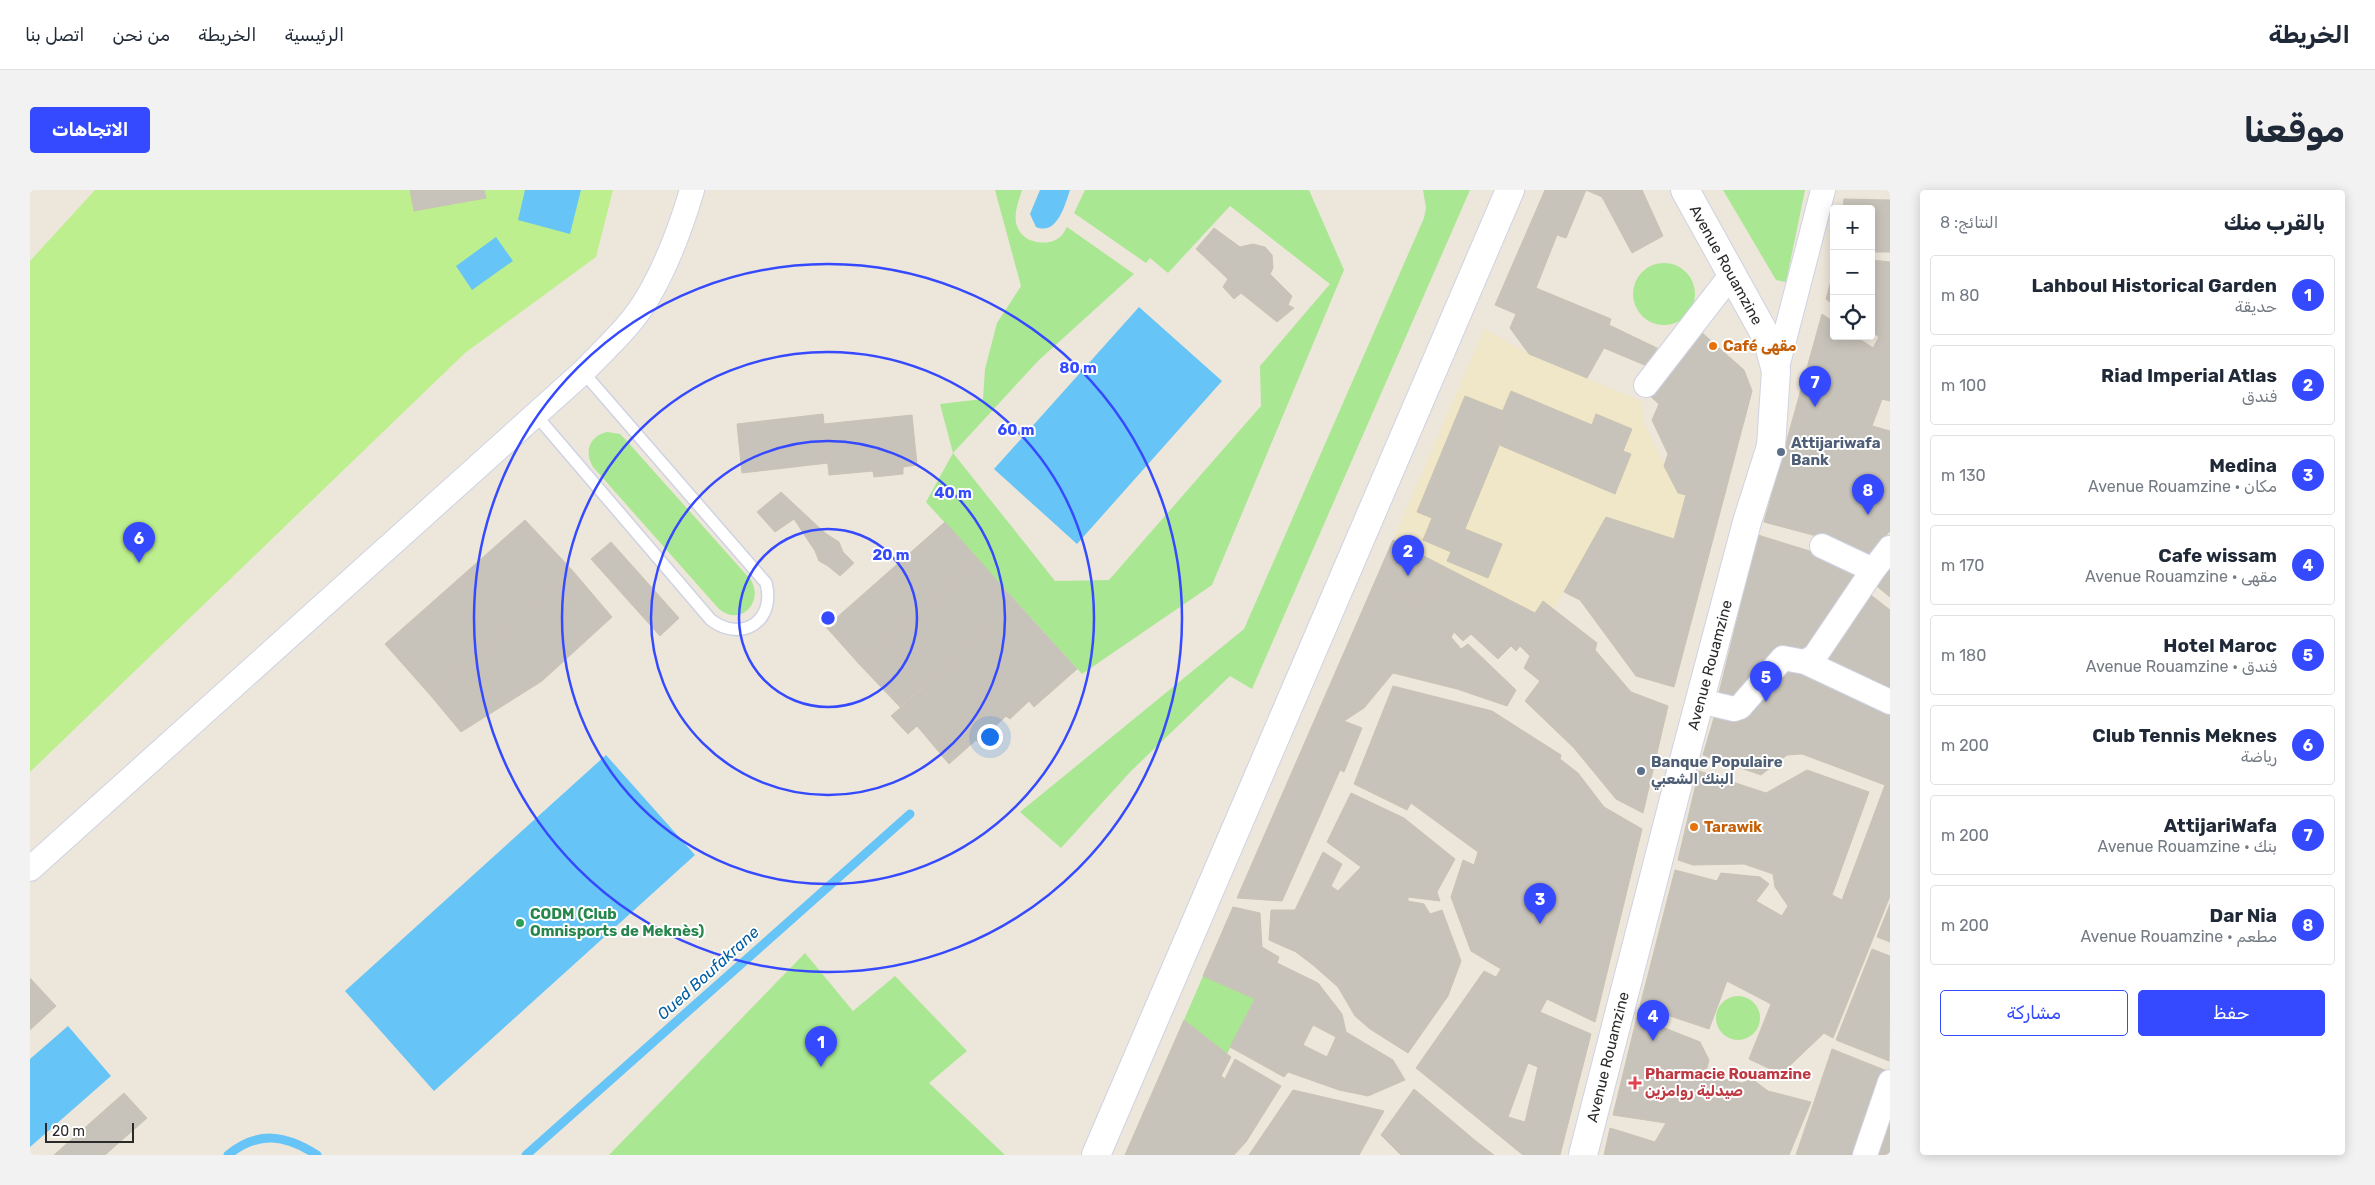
<!DOCTYPE html>
<html lang="ar">
<meta charset="utf-8">
<style>
:root{--surface:#fff;--page:#f2f2f3;--text:#1f2937;--muted:#747a83;--line:#e0e1e3;--accent:#354aff}
body{margin:0;font-family:Rubik,Cairo,sans-serif;background:var(--page);color:var(--text);direction:rtl}
.controls{position:absolute;right:15px;top:15px;display:grid;overflow:hidden;border-radius:5px;box-shadow:0 2px 12px #0003}
.controls button{width:45px;height:45px;display:grid;place-items:center;padding:0;border:0;border-bottom:1px solid var(--line);background:var(--surface);color:var(--text);font:25px sans-serif}
.scale{position:absolute;left:15px;bottom:12px;width:89px;box-sizing:border-box;padding-left:5px;border:2px solid #2a2a2a;border-top:0;font-size:14px;line-height:18px;white-space:nowrap;color:#2a2a2a;-webkit-text-stroke:4px #fff;paint-order:stroke}
.you{position:absolute;left:959px;top:546px;width:18px;height:18px;margin:-12px;border:4px solid #fff;border-radius:50%;background:#1a73e8;box-shadow:0 0 0 8px #1a73e833}
.badge{display:grid;place-items:center;width:32px;height:32px;border-radius:50%;background:var(--accent);color:#fff;font-size:16px;font-weight:700}
.pin{position:absolute;translate:-50% -41px;filter:drop-shadow(0 1px 2px #0008)}
.pin::after{content:'';position:absolute;top:26px;width:18px;height:15px;background:inherit;clip-path:polygon(0 0,100% 0,50% 100%)}
.list{margin:0;padding:0;list-style:none}
h2{display:flex;justify-content:space-between;align-items:center;height:65px;margin:0;padding:0 20px;font-size:21px}
h2 small{font-size:16px;font-weight:400;color:var(--muted)}
.list li{display:grid;grid-template-columns:32px 1fr auto;gap:15px;align-items:center;box-sizing:border-box;height:80px;margin:0 10px 10px;padding:0 10px;border:1px solid var(--line);border-radius:5px}
.list b{display:block;font-size:19px;white-space:nowrap}
.list p{margin:0;font-size:16px;white-space:nowrap;color:var(--muted)}
.list em{font-size:16px;font-style:normal;color:var(--muted)}
.actions{display:flex;gap:10px;padding:15px 20px}
.actions a{flex:1;padding:11px 0;border:1px solid var(--accent);border-radius:5px;text-align:center;font-size:18px;color:var(--accent)}
.actions .main{background:var(--accent);color:#fff}
.icon{flex:none;width:28px;height:28px;fill:none;stroke:currentColor;stroke-width:2;stroke-linecap:round;stroke-linejoin:round}
.map{position:relative;flex:none;width:1860px;height:965px;overflow:hidden;direction:ltr;border-radius:5px}
header{display:flex;align-items:center;gap:30px;box-sizing:border-box;height:70px;padding:0 25px;background:var(--surface);border-bottom:1px solid var(--line)}
header strong{font-size:24px}
nav{display:flex;gap:28px;margin-inline-start:auto;font-size:18px}
.intro{display:flex;align-items:center;justify-content:space-between;box-sizing:border-box;height:120px;padding:0 30px}
h1{margin:0;font-size:35px}
.button{padding:12px 22px;border-radius:5px;background:var(--accent);color:#fff;font-size:18px;font-weight:700}
main{display:flex;gap:30px;padding:0 30px}
aside{flex:1;background:var(--surface);border-radius:5px;box-shadow:0 2px 12px #0003}
.map>svg:first-child{display:block}
.education{fill:#f0e6c8}
.green{fill:#a9e793}
.pitch{fill:#beef8e}
.water{fill:#66c4f6}
.lines{fill:none;stroke-linecap:round;stroke-linejoin:round}
.stream{stroke:#66c4f6;stroke-width:9}
.building{fill:#c8c3ba;stroke:#c8c3b4;fill-rule:evenodd}
.lane-casing{stroke:#cfd2e4;stroke-width:14}
.street-casing{stroke:#cfd2e4;stroke-width:26}
.secondary-casing{stroke:#cfd2e4;stroke-width:30}
.lane{stroke:#fff;stroke-width:11}
.street{stroke:#fff;stroke-width:24}
.secondary{stroke:#fff;stroke-width:28}
.ring{fill:none;stroke:#354aff;stroke-width:2.5}
.food-dot{fill:#e8710a;stroke:#fff;stroke-width:2}
.service-dot{fill:#5c6f8a;stroke:#fff;stroke-width:2}
.leisure-dot{fill:#2e9e5b;stroke:#fff;stroke-width:2}
.health-dot{fill:#e0444e;stroke:#fff;stroke-width:2}
.labels{text-anchor:middle;dominant-baseline:central;stroke-width:4;stroke-linejoin:round;paint-order:stroke}
.street-label{font-size:15px;fill:#2a2a2a;stroke:#fff}
.food-label{font-size:15px;font-weight:bold;fill:#c56008;stroke:#fff;text-anchor:start}
.service-label{font-size:15px;font-weight:bold;fill:#4e5e75;stroke:#fff;text-anchor:start}
.leisure-label{font-size:15px;font-weight:bold;fill:#27864d;stroke:#fff;text-anchor:start}
.health-label{font-size:15px;font-weight:bold;fill:#be3a42;stroke:#fff;text-anchor:start}
.water-label{font-size:16px;font-style:italic;fill:#055fa2;stroke:#fff}
.centre{fill:#354aff;stroke:#fff;stroke-width:2.5}
.ring-label{font-size:15px;text-anchor:middle;font-weight:bold;fill:#354aff;stroke:#fff;stroke-width:4;stroke-linejoin:round;paint-order:stroke}
</style>
<header>
<strong>الخريطة</strong>
<nav><a>الرئيسية</a><a>الخريطة</a><a>من نحن</a><a>اتصل بنا</a></nav>
</header>
<div class="intro"><h1>موقعنا</h1><a class="button">الاتجاهات</a></div>
<main>
<aside>
<h2>بالقرب منك<small>النتائج: 8</small></h2>
<ul class="list">
<li><span class="badge">1</span><div><b>Lahboul Historical Garden</b><p>حديقة</p></div><em>80 m</em></li>
<li><span class="badge">2</span><div><b>Riad Imperial Atlas</b><p>فندق</p></div><em>100 m</em></li>
<li><span class="badge">3</span><div><b>Medina</b><p>مكان · Avenue Rouamzine</p></div><em>130 m</em></li>
<li><span class="badge">4</span><div><b>Cafe wissam</b><p>مقهى · Avenue Rouamzine</p></div><em>170 m</em></li>
<li><span class="badge">5</span><div><b>Hotel Maroc</b><p>فندق · Avenue Rouamzine</p></div><em>180 m</em></li>
<li><span class="badge">6</span><div><b>Club Tennis Meknes</b><p>رياضة</p></div><em>200 m</em></li>
<li><span class="badge">7</span><div><b>AttijariWafa</b><p>بنك · Avenue Rouamzine</p></div><em>200 m</em></li>
<li><span class="badge">8</span><div><b>Dar Nia</b><p>مطعم · Avenue Rouamzine</p></div><em>200 m</em></li>
</ul>
<div class="actions"><a class="main">حفظ</a><a>مشاركة</a></div>
</aside>
<div class="map">
<svg width="1860" height="965" viewBox="0 0 1860 965">
<rect width="100%" height="100%" fill="#ede6da"/>
<!-- education -->
<path class="education" d="M1454,139L1499,164L1611,211L1615,235L1648,303L1656,305L1644,349L1576,328L1524,419L1505,423L1363,350Z"/>
<!-- green -->
<path class="green" d="M965,0H992C988,13 981,29 990,42C998,54 1020,56 1030,47C1033,45 1035,40 1037,37L1104,84L1009,170L923,263L1025,391L1079,390L1231,216L1230,176L1300,94L1200,16L1138,83L1120,68L1116,73L1044,23L1055,0H1279L1314,80L1182,395L1052,484L896,312L923,263L910,214L953,209L955,179L967,133L991,96Z
M1393,0H1440L1222,499L1200,486L1101,581L1031,658L990,622L1214,439L1394,28L1396,18Z
M1693,0H1775L1756,92L1746,90Z
M1603 104a31 31 0 1 1 62 0a31 31 0 1 1-62 0Z
M577,242L590,244L595,249L721,390C734,413 710,437 689,419L563,277C554,262 559,246 577,242Z
M775,763L823,821L865,786L937,861L899,893L975,965H579Z
M1173,786L1225,809L1197,864L1154,830Z
M1686 828a22 22 0 1 1 44 0a22 22 0 1 1-44 0Z"/>
<!-- pitch -->
<path class="pitch" d="M65,0H583L566,67L435,163L0,582V71Z"/>
<!-- water -->
<path class="water" d="M495,0H551L540,44L488,30Z
M1010,0H1040C1035,15 1027,46 1006,37L1000,24Z
M466,47L483,71L442,100L426,76Z
M1109,117L1192,191L1047,354L964,279Z
M576,565L665,665L404,901L315,801Z
M38,836L81,886L0,957V869Z"/>
<g class="lines">
<!-- stream -->
<path class="stream" d="M198,965C228,940 256,945 287,965
M496,965L880,624"/>
</g>
<!-- building -->
<path class="building" d="M380,0H454L456,8L384,21Z
M1515,0H1612L1633,46L1602,63L1572,7L1556,0L1536,48L1527,45L1506,98L1581,129L1579,135L1627,158L1617,176L1574,158L1557,188L1499,164L1480,138L1486,124L1465,115Z
M1814,9L1860,10V62H1841V19H1813Z
M1184,38L1210,57L1223,54L1235,57L1242,65L1243,78L1240,84L1262,106L1258,115L1264,118L1247,132L1211,103L1204,109L1193,97L1198,89L1166,59Z
M1841,70L1860,72V211L1852,209L1842,236L1860,241V341L1835,370L1794,348L1734,332L1792,124L1804,132V146H1825L1843,158L1849,147L1841,141Z
M1804,80V115L1796,109Z
M1670,141L1714,180L1722,201L1644,497L1606,486L1550,410L1534,402L1576,327L1644,349L1656,305L1648,303L1634,276L1638,264L1622,230L1629,214L1620,206Z
M1481,201L1562,235L1566,224L1602,239L1593,261L1601,264L1585,304L1460,251Z
M1435,206L1473,221L1460,251L1469,256L1435,339L1472,354L1458,388L1417,371L1421,362L1393,350L1402,328L1387,322Z
M793,224L798,273L712,283L707,234Z
M882,225L887,275L873,277V284L844,287L843,281L799,285L794,234Z
M751,302L795,343L809,352L813,362L824,373L810,386L798,376L789,371L785,361L764,329L745,342L727,322Z
M495,330L542,380L401,506L355,454Z
M915,332L949,370L830,475L796,437Z
M1728,345L1789,364L1830,386L1771,466L1707,509L1689,503Z
M1363,350L1413,376L1398,407L1388,403L1381,415L1343,396Z
M581,352L649,428L630,446L561,369Z
M1860,369V407L1843,393Z
M949,370L988,414L870,517L830,475Z
M1413,376L1505,423L1513,411L1567,453L1565,460L1601,502L1638,516L1613,623L1586,609L1544,558L1495,511L1510,491L1494,478L1500,466L1490,456L1486,461L1481,456L1468,469L1441,444L1433,451L1424,442L1421,447L1431,459L1438,454L1486,500L1477,516L1427,499L1363,483L1334,518L1314,531L1332,538L1314,582L1310,580L1252,711L1207,708L1343,396L1381,415L1388,403L1398,407Z
M542,380L582,427L512,491L431,542L401,506Z
M1837,402L1860,420V507L1790,470Z
M988,414L1047,479L1004,517L999,511L980,529L976,526L948,552L946,550L919,574L887,536L878,544L861,526Z
M1757,474L1860,518V706L1803,848L1794,843L1751,884L1719,869L1741,814L1697,791L1679,839L1610,816L1645,680L1687,691L1691,683L1730,687L1739,694L1726,711L1752,726L1758,716L1745,697L1743,684L1714,674L1663,675L1648,670L1669,581L1736,603L1777,580L1839,602L1802,705L1812,710L1855,595L1772,564L1757,565L1731,585L1673,565L1686,521Z
M1363,496L1462,521L1531,565L1530,569L1548,583L1574,617L1612,639L1565,832L1517,809L1510,822L1561,844L1530,965H1493L1386,878L1454,781L1466,787L1471,779L1441,761L1421,707L1433,670L1444,675L1448,662L1381,613L1377,620L1324,594ZM1498,873L1508,877L1495,932L1478,927Z
M1321,603L1374,628L1425,669L1407,702L1410,711L1378,707V711L1394,714L1400,724L1412,720L1431,771L1418,806L1378,863L1340,839L1325,826L1308,797L1283,775L1266,762L1239,750L1241,720H1265L1293,662L1312,674L1301,696L1308,701L1331,677L1297,652Z
M1860,714V752L1847,747Z
M1203,717L1230,723L1232,757L1249,767L1247,773L1288,793L1312,824L1316,842L1363,870L1375,890L1338,906L1309,900L1258,882L1254,887L1200,857L1225,809L1173,786ZM1283,835L1306,847L1297,867L1273,855Z
M1842,759L1860,766L1859,871L1806,850Z
M0,788L26,816L0,840Z
M1607,827L1670,852L1679,870L1675,885L1712,893L1722,889L1738,901L1781,912L1759,965H1574L1580,938L1625,952L1636,933L1583,925Z
M1154,830L1201,867L1191,886L1195,889L1205,869L1251,896L1216,952L1204,965H1095Z
M1802,859L1857,881L1828,965H1766Z
M1384,899L1447,952L1464,965H1371L1351,945Z
M1263,900L1354,921L1329,965H1219Z
M94,903L117,928L75,965H24Z
M1860,920V965H1845Z"/>
<g class="lines">
<!-- lane casing -->
<g class="lane-casing">
<path id="lane" d="M505,224L681,430C712,453 746,431 736,393L553,182"/>
</g>
<!-- street casing -->
<g class="street-casing">
<path id="street" d="M1746,181L1793,0
M1616,195L1702,84
M1792,356L1843,380
M1775,472L1860,512
M1670,511L1704,519L1710,517L1753,468L1775,472L1785,466L1843,380L1860,358
M0,679L553,182C576,158 602,135 618,107C638,73 651,37 662,0
M1835,965L1860,892"/>
</g>
<!-- secondary casing -->
<g class="secondary-casing">
<path id="secondary" d="M1066,965L1480,0
M1553,965L1654,570L1717,332L1741,256L1746,181L1737,148L1655,0"/>
</g>
<!-- lane -->
<use href="#lane" class="lane"/>
<!-- street -->
<use href="#street" class="street"/>
<!-- secondary -->
<use href="#secondary" class="secondary"/>
</g>
<!-- distance rings -->
<g class="ring">
<circle cx="798" cy="428" r="89"/>
<circle cx="798" cy="428" r="177"/>
<circle cx="798" cy="428" r="266"/>
<circle cx="798" cy="428" r="354"/>
</g>
<!-- markers -->
<g class="food-dot">
<circle cx="1683" cy="156" r="5"/>
<circle cx="1664" cy="637" r="5"/>
</g>
<g class="service-dot">
<circle cx="1751" cy="262" r="5"/>
<circle cx="1611" cy="581" r="5"/>
</g>
<circle class="leisure-dot" cx="490" cy="733" r="5"/>
<path class="health-dot" d="M1602.5 885.5h5v5h5v5h-5v5h-5v-5h-5v-5h5z"/>
<g class="labels">
<!-- street labels -->
<g class="street-label">
<text transform="translate(1696 75) rotate(61)">Avenue Rouamzine</text>
<text transform="translate(1680 475) rotate(-75)">Avenue Rouamzine</text>
<text transform="translate(1578 867) rotate(-76)">Avenue Rouamzine</text>
</g>
<!-- food labels -->
<g class="food-label">
<text x="1693" y="156">Café مقهى</text>
<text x="1674" y="637">Tarawik</text>
</g>
<!-- service labels -->
<g class="service-label">
<text x="1761" y="253">Attijariwafa<tspan x="1761" dy="17">Bank</tspan></text>
<text x="1621" y="572">Banque Populaire<tspan x="1621" dy="17">البنك الشعبي</tspan></text>
</g>
<!-- leisure labels -->
<g class="leisure-label">
<text x="500" y="724">CODM (Club<tspan x="500" dy="17">Omnisports de Meknès)</tspan></text>
</g>
<!-- health labels -->
<g class="health-label">
<text x="1615" y="884">Pharmacie Rouamzine<tspan x="1615" dy="17">صيدلية روامزين</tspan></text>
</g>
<!-- water labels -->
<g class="water-label">
<text transform="translate(678 783) rotate(-42)">Oued Boufakrane</text>
</g>
</g>
<circle cx="798" cy="428" r="8" class="centre"/>
<g class="ring-label">
<text x="1048" y="183">80 m</text>
<text x="986" y="245">60 m</text>
<text x="923" y="308">40 m</text>
<text x="861" y="370">20 m</text>
</g>
</svg>
<div class="controls">
<button>+</button>
<button>−</button>
<button><svg class="icon" aria-label="locate" viewBox="0 0 24 24"><circle cx="12" cy="12" r="6"/><path d="M12 2v4M12 18v4M2 12h4M18 12h4"/></svg></button>
</div>
<div class="scale">20 m</div>
<div class="you"></div>
<div class="pin badge" style="left:791px;top:877px">1</div>
<div class="pin badge" style="left:1378px;top:386px">2</div>
<div class="pin badge" style="left:1510px;top:734px">3</div>
<div class="pin badge" style="left:1623px;top:851px">4</div>
<div class="pin badge" style="left:1736px;top:512px">5</div>
<div class="pin badge" style="left:109px;top:373px">6</div>
<div class="pin badge" style="left:1785px;top:217px">7</div>
<div class="pin badge" style="left:1838px;top:325px">8</div>
</div>
</main>
